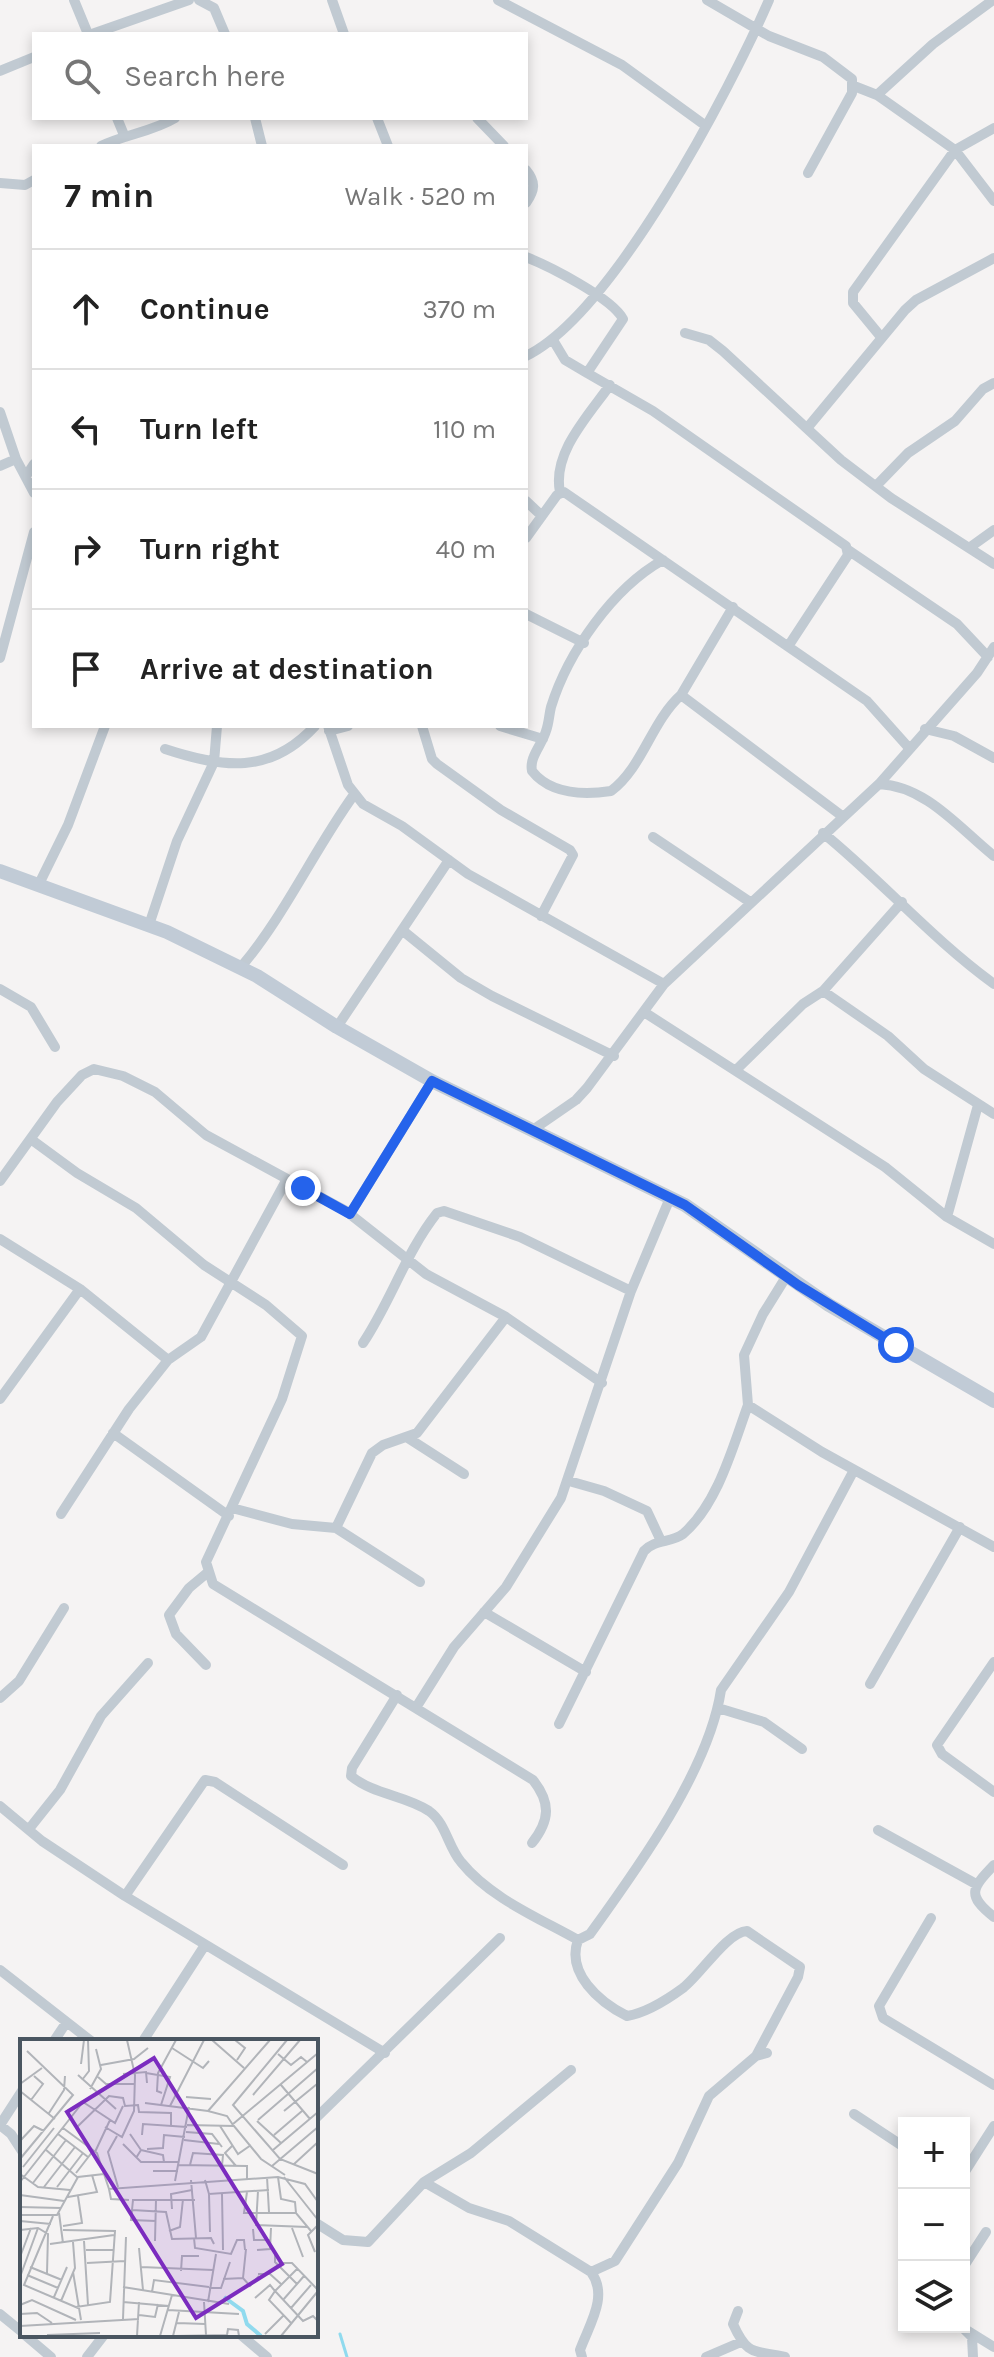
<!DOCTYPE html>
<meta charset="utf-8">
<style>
:root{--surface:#fff;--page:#f2f2f2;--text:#222;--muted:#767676;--line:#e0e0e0}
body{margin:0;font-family:Karla,sans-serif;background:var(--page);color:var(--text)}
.controls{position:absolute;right:24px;bottom:24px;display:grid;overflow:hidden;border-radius:0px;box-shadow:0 4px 12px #0003}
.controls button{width:72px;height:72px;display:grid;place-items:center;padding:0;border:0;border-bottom:2px solid var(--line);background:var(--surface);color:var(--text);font:40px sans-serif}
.stop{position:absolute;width:24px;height:24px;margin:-18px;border:6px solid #2563eb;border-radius:50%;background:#fff}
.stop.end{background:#2563eb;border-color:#fff;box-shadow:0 2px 8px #0008}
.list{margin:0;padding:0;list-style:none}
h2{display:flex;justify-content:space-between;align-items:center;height:104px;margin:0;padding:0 32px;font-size:34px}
h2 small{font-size:26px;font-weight:400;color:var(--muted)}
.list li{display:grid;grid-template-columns:52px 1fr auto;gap:24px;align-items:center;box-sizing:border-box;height:120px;padding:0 32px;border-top:2px solid var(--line)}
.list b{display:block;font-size:30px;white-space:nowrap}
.list em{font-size:26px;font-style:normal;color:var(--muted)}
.icon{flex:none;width:44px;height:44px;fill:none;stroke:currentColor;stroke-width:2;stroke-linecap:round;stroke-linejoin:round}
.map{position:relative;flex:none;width:994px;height:2357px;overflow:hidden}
.search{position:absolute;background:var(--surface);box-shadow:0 4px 12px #0003;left:32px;top:32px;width:496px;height:88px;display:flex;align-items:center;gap:20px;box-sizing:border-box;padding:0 28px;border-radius:0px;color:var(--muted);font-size:30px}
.panel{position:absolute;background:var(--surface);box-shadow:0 4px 12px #0003;left:32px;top:144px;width:496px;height:584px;border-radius:0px}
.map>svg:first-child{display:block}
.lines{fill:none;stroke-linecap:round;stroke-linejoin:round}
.stream{stroke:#90daee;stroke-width:3}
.street{stroke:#c1cad2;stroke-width:10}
.secondary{stroke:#c1cbd6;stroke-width:14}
.route{stroke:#2563eb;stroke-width:10}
.inset-river{fill:none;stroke:#90daee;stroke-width:4}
.inset-road{fill:none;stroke:#b1b4b9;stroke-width:2}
.view{fill:#7b2cbf;fill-opacity:0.15;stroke:#7b2cbf;stroke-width:4}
.inset-edge{fill:none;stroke:#4a5661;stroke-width:4}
</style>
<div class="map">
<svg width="994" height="2357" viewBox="0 0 994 2357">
<rect width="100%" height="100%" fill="#f5f3f3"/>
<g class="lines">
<!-- stream -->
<path class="stream" d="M340,2334L347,2357"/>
<!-- street -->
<path class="street" d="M74,0L88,34
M199,0L214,8L225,34
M332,0L344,34
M498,0L622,65L706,126
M707,0L769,36L823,57L852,79V93L808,173
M92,34L189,0
M0,71L34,57
M854,86L877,95L955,150L994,201
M877,95L933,44L993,0
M117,118L124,135
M255,118L262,146
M377,118L388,146
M477,118L504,146
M101,146C126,134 152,132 175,118
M526,170C536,182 535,190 526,203
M0,183L25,185L34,180
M526,257C549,266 612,298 623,319L587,373L653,411L846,546L848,555L789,645
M685,333L709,340L723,351L841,460L891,498L994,564
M881,337L853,303V292L955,150L994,128
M553,340L565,360L587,373
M526,356C613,314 730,90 769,0
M0,412L16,459L34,493
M808,427L905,310L916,300L994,258
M0,466L16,459
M26,476L34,464
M876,486L908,453L955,421L983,389L994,383
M560,492C552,453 588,416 610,385
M526,501L542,516
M526,538L557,495L564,492L867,701L909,748
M969,548L994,530
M848,550L957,624L988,657
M663,560C613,588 568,652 551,707C549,715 549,723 546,731C542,745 529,757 532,771C551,795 584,795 611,791C643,767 651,722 681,695L842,816
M526,614L584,643
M0,658L34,532
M681,695L733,607
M328,726L348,785L363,804L402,826L468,874L664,984
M422,726L432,759L437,764L501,810L570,850L573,855L541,916
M500,726L543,739
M925,729L954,736L994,758
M329,731L348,726
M165,749C223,768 270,775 315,726
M879,784C926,786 959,828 994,856
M823,833C882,881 932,939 994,984
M653,837L750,902
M39,884L68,825L105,726
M149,925L177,841L214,762L217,726
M402,930L461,978L492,996L614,1056
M241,967C285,915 313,852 353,796
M0,989L31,1007L55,1047
M823,991L902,902
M644,1012L885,1167L947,1217L994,1244
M337,1027L449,860
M736,1070L803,1004L823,991L888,1036L924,1069L994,1114
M534,1129L576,1100L587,1088L664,984L879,784L977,673L994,647
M32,1140L77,1173L136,1208L204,1265L266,1305L302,1336L282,1399L206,1562L213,1584L533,1780C551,1803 550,1820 532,1843
M0,1181L57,1102L82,1075L94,1069L123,1076L155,1092L206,1135L346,1211L426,1274L506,1317L602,1383
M350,1214L432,1081
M947,1217L978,1105
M0,1239L80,1289L168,1360
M786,1277L763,1314L744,1355L748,1405L822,1452L994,1547
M363,1343C391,1301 406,1252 437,1213L444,1211L520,1237L631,1291
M0,1399L80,1289
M113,1433L229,1516
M408,1438L464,1474
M569,1481L604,1491L647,1511L661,1541
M232,1508L292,1524L336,1528L372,1453L383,1445L417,1433L506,1317
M61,1514L129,1409L168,1360L201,1337L287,1179
M336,1528L420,1582
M484,1612L586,1672
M994,1662L937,1745L942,1754L994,1792
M206,1665L176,1634L169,1615L189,1588L207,1573
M870,1684L960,1527
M397,1695L352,1768L351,1776C374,1795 405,1795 429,1811C446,1823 448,1847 461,1862C490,1898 539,1918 578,1940
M0,1698L19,1681L64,1608
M417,1706L454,1647L506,1587L561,1498L631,1291L670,1198
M718,1708L764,1722L802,1749
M559,1724L644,1551C655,1539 671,1543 683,1534C718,1504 733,1446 748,1405
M0,1806L42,1841L125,1896L385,2053
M29,1829L60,1790L101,1716L148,1663
M878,1830L976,1884
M994,1865C972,1888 966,1895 994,1917
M125,1896L205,1780L215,1782L343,1865
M931,1918L879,2006L883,2018L994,2085
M0,1970L91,2041
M54,2041L66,2023
M143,2041L205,1945
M756,2056L798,1977L800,1967L747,1931C727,1932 701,1974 683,1988C668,1999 645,2013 627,2016C599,2002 566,1973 578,1940L590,1934C637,1869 709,1770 721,1690L789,1592L854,1470
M854,2114L904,2147
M316,2118L500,1938
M0,2125L22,2091
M0,2125L11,2134L22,2151
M964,2173L994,2126
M424,2182L469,2208L509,2221L591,2272C609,2296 589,2325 580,2350L582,2357
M316,2223L343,2240L368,2242L424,2182L471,2153L571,2070
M964,2266L986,2232
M591,2272L615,2261L678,2163L709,2096L756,2056L767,2053
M738,2311L733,2324C748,2357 754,2350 785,2357
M0,2314L22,2332
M962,2327L972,2337L973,2357
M968,2331L994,2347
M25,2335L51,2357
M241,2335L267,2357
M87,2357L104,2335
M706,2357L741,2342"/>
<!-- secondary -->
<path class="secondary" d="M0,871L167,932L257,976L337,1027L432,1081L685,1205L829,1305L994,1401"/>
</g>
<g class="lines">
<!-- route -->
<path class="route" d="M303,1188L350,1214L432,1081L685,1205L798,1285L896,1345"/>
</g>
<!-- overview -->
<g transform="translate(20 2039)">
<rect width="298" height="298" fill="#f5f3f3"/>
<path class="inset-river" d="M204,258L223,272L227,285L241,297"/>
<path class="inset-road" d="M192,1L224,29M215,1L225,9L217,21M267,1L213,66L260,120L298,135M152,9L183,29L189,22M258,15L271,26L281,18L287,23M61,25L64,1M81,26L114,20L128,9M126,34L150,38L141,66M103,35L126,33L127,44M58,36L96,70M78,38L86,45H115M62,41L69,32L68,1M0,45L22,29M261,46L290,80M70,50L81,30L76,10M0,52L35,80M142,54L137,52L138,34L156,1M233,56L280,1M166,58L191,60M11,61L23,45L14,37M125,64L188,72L207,77L213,86M150,67L184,1M188,72L250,1M264,72L297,45M29,74L44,51L45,37M238,81L298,29M237,82L261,104M213,85L298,14M167,86L214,87L241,120L265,136M200,87L218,115L231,106M85,88L102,98L114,72L115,36L107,1M43,89L77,114L89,150L258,138L285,145L298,163M56,89L89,57L103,59L105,67L118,66L119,73L151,74V86M166,93L192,95L202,108M38,95L68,118M110,95L121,111L116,119M122,96L123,85L167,88M254,96L282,72M97,97L88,113L98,148M164,101L199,105M0,102L14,87L24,92M103,105L121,123H159M212,107L205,114L216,127M25,110L57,138M127,110L143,109L144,96L165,98M121,111L143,116L144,123M253,111L298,73M75,113L90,81M0,120L53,56L7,12M158,126L227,127V141M170,126L173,114L203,116L202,127M273,126L298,103M252,127L298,88M3,128L34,89M133,132H158M56,134L73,112M0,135L18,148L50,151M247,138L249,173M258,138L261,160L275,163L276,174M264,138L298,181M171,141L176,199M185,141L189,155L249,151M155,142L169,68M0,143L63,63L95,84L103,67M13,144L46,101M24,148L55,108M37,148L63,114M89,150L91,160L109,161M238,152L236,186L287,188M227,153L224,174H276L291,192M189,155L190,193M202,155L203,211M0,156L44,162M48,158L77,153L72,136M0,168L41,169M152,170L151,155L172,151M112,171L146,173L152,200L191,199L194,205M39,174L43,204M0,176H37L58,138L84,135M33,177L4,246L58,269M0,182L31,185M136,182L111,181L113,161H175M43,187L62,184L58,157M272,189L283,218M233,190L234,201H250M0,191L18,189L28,195L27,234M43,191L95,192L90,263L56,268M149,192L160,188L163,160M174,199L175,209L211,215L217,201H224L225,211M64,202L68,266M135,202L136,160M30,205L94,196M119,209L123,251M66,211H93M237,211L250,210L251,189M295,213L288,196L298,186M255,214V223L277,245M0,218L11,189M67,224L105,222M259,224H272L298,251M10,228L42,241M121,228L193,231M277,230L255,252L283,282L293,277L298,282M161,232L162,217H179M53,233L61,281M238,235H250L261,245M7,236L38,249M0,238L18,189M223,239L226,210M203,240L223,239L230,247L239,237M103,248L209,265M189,249H201L210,223M132,253L134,241L189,248M34,258L47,228M235,259L250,246L255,252L249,261L272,285M263,261L284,237M41,262L55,229L53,203M103,263L149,267M184,263L186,296M188,263L196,215M0,266L12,261L56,281M271,269L291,246M148,271L219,275M0,275L17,274L32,284M119,276L135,278L138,265M103,280L106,198M157,284L185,285M0,287L119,280M245,295L263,277M27,296L80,294M117,297L119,263M140,297L152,256M153,297L159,273M155,297L207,296L208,290L218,291L219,297M261,297L298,252"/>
<path class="view" d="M134,19L262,225L176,279L47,73Z"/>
<rect width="298" height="298" class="inset-edge"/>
</g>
</svg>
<div class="controls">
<button>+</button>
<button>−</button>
<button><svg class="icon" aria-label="layers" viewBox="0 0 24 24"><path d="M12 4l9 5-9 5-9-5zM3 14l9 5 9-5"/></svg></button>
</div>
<div class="stop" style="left:896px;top:1345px"></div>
<div class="stop end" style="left:303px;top:1188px"></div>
<div class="search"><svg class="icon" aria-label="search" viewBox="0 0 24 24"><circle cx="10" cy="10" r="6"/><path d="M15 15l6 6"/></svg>Search here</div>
<section class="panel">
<h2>7 min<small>Walk · 520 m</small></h2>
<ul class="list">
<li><svg class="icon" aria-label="ahead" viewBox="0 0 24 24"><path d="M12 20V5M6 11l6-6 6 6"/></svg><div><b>Continue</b></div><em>370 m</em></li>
<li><svg class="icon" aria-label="left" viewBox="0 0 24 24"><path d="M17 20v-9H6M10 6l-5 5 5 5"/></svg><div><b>Turn left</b></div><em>110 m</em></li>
<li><svg class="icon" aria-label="right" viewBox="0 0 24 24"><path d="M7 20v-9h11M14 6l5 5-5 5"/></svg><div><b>Turn right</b></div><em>40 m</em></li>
<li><svg class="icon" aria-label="arrive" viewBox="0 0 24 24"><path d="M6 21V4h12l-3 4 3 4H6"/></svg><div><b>Arrive at destination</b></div></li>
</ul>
</section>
</div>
